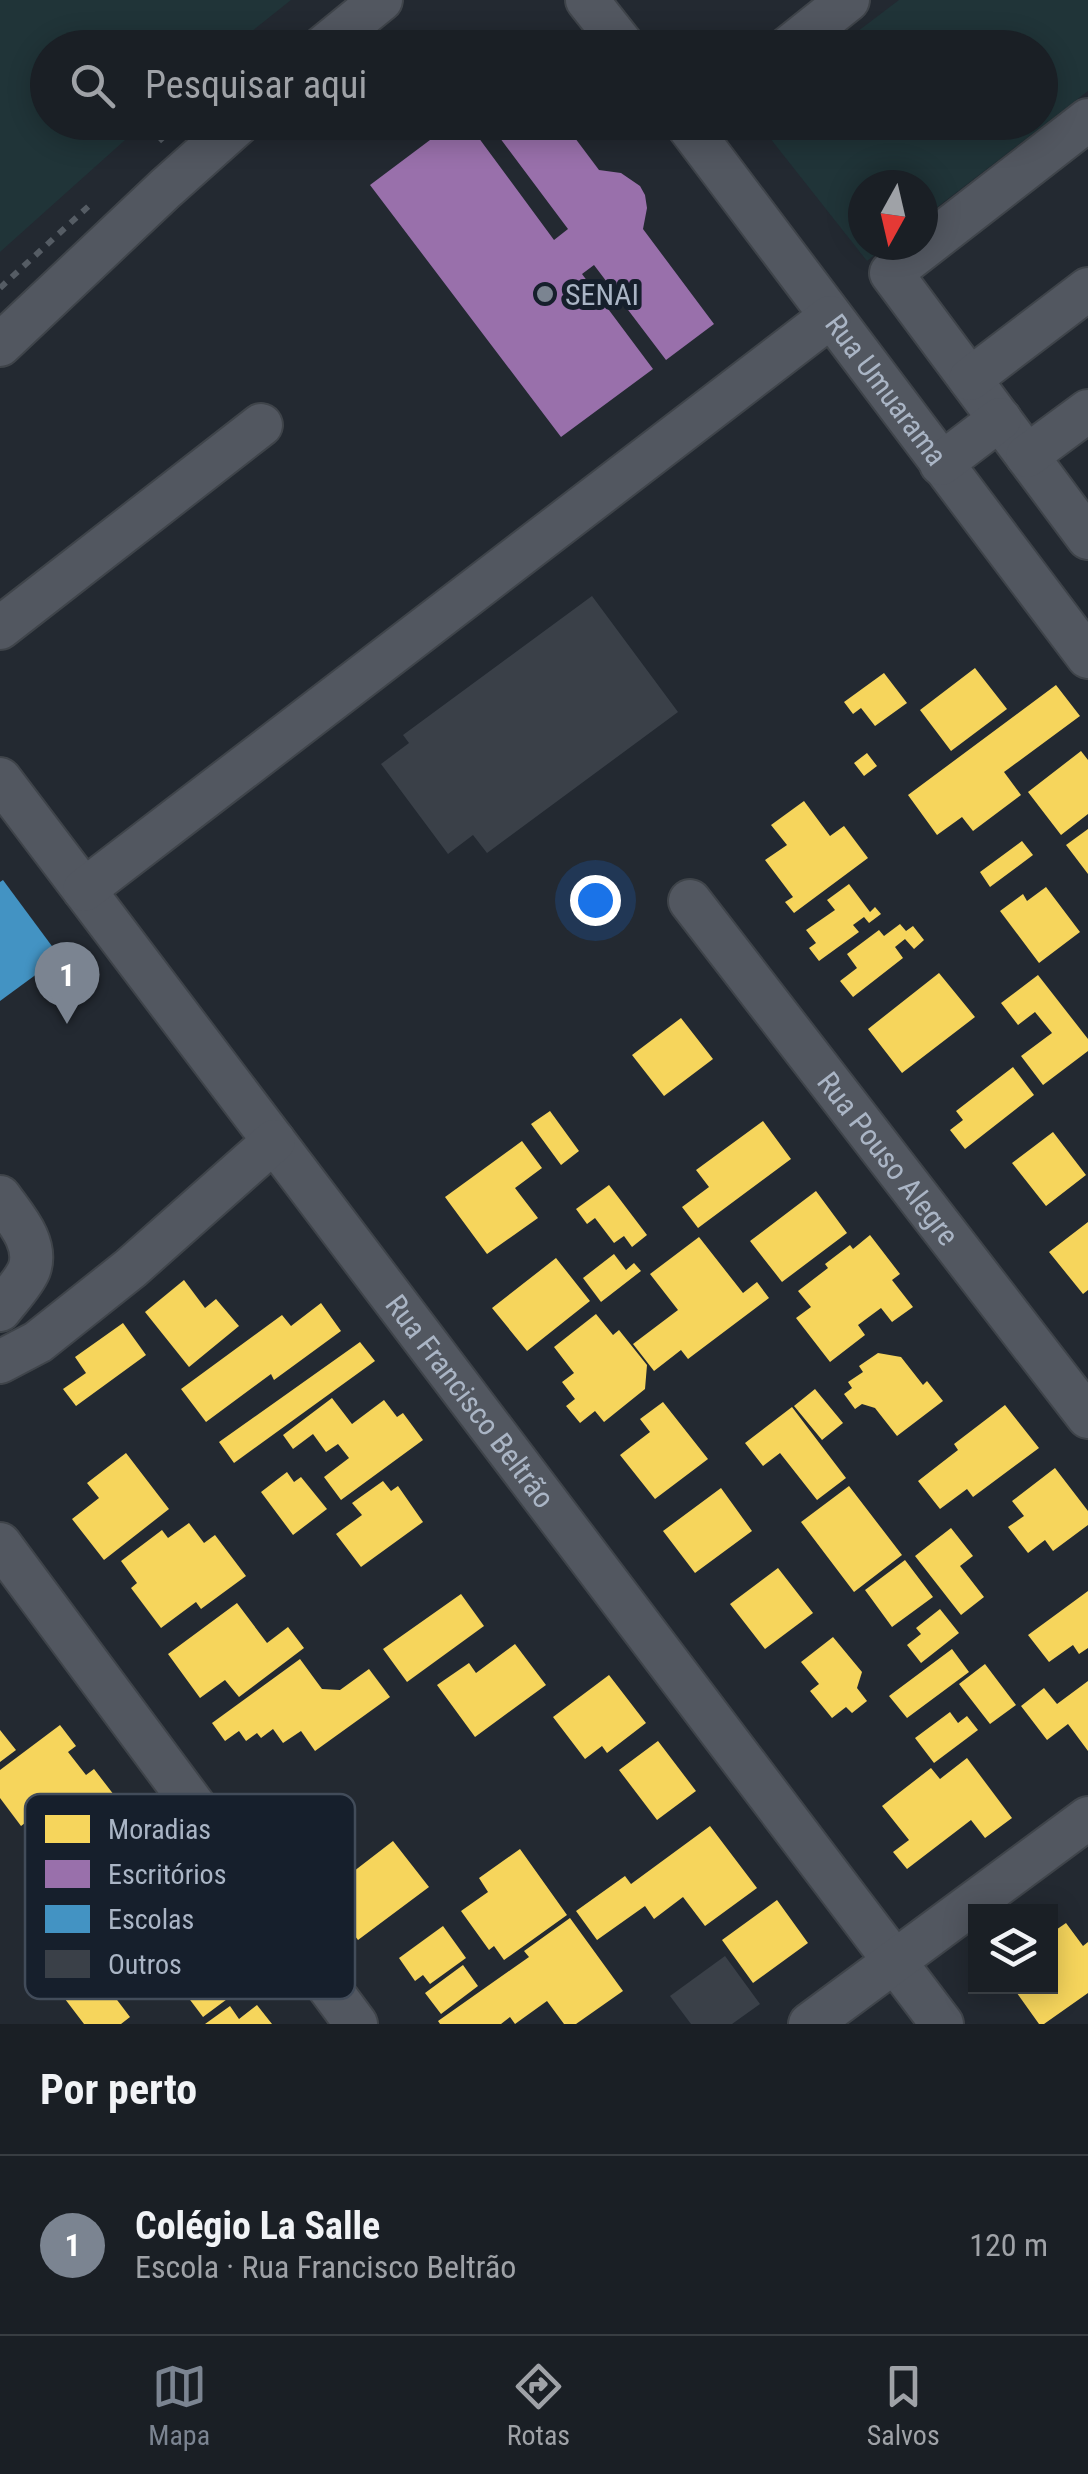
<!DOCTYPE html>
<html lang="pt">
<meta charset="utf-8">
<style>
:root{--surface:#1a1f25;--page:#272c32;--text:#f1f3f6;--muted:#9fa2a7;--line:#383d42;--accent:#7b8491}
body{margin:0;font-family:"Roboto Condensed",sans-serif;background:var(--page);color:var(--text)}
.controls{position:absolute;right:30px;bottom:30px;display:grid;overflow:hidden;border-radius:0px;box-shadow:0 5px 25px #0003}
.controls button{width:90px;height:90px;display:grid;place-items:center;padding:0;border:0;border-bottom:2px solid var(--line);background:var(--surface);color:var(--text);font:50px sans-serif}
.compass{position:absolute;left:848px;top:170px;width:90px;height:90px;border-radius:50%;background:var(--surface);box-shadow:0 5px 25px #0003;rotate:188deg}
.you{position:absolute;left:595px;top:900px;width:35px;height:35px;margin:-25px;border:8px solid #fff;border-radius:50%;background:#1a73e8;box-shadow:0 0 0 15px #1a73e833}
.badge{display:grid;place-items:center;width:65px;height:65px;border-radius:50%;background:var(--accent);color:#fff;font-size:32px;font-weight:700}
.pin{position:absolute;translate:-50% -82px;filter:drop-shadow(0 2px 5px #0008)}
.pin::after{content:'';position:absolute;top:52px;width:35px;height:30px;background:inherit;clip-path:polygon(0 0,100% 0,50% 100%)}
.list{margin:0;padding:0;list-style:none}
h2{display:flex;justify-content:space-between;align-items:center;height:130px;margin:0;padding:0 40px;font-size:42px}
h2 small{font-size:32px;font-weight:400;color:var(--muted)}
.list li{display:grid;grid-template-columns:65px 1fr auto;gap:30px;align-items:center;box-sizing:border-box;height:180px;padding:0 40px;border-top:2px solid var(--line)}
.list b{display:block;font-size:38px;white-space:nowrap}
.list p{margin:0;font-size:32px;white-space:nowrap;color:var(--muted)}
.list em{font-size:32px;font-style:normal;color:var(--muted)}
.icon{flex:none;width:55px;height:55px;fill:none;stroke:currentColor;stroke-width:2;stroke-linecap:round;stroke-linejoin:round}
.map{position:relative;flex:none;width:1088px;height:2024px;overflow:hidden}
.search{position:absolute;background:var(--surface);box-shadow:0 5px 25px #0003;left:30px;right:30px;top:30px;height:110px;display:flex;align-items:center;gap:25px;box-sizing:border-box;padding:0 35px;border-radius:55px;color:var(--muted);font-size:38px}
.sheet{height:310px;background:var(--surface)}
nav{display:flex;justify-content:space-around;align-items:center;box-sizing:border-box;height:140px;border-top:2px solid var(--line);background:var(--surface);font-size:28px;color:var(--muted)}
nav a{display:grid;justify-items:center;gap:5px}
nav .on{color:var(--accent)}
.map>svg:first-child{display:block}
.green{fill:#203438}
.homes{fill:#f6d55c}
.offices{fill:#9970ab}
.schools{fill:#4393c3}
.building{fill:#3a4048}
.lines{fill:none;stroke-linecap:round;stroke-linejoin:round}
.minor-casing{stroke:#3f444a;stroke-width:46}
.path{stroke:#555c64;stroke-width:6;stroke-dasharray:8 8;stroke-linecap:butt}
.minor{stroke:#525760;stroke-width:42}
.poi-dot{fill:#7b8491;stroke:#161f2c;stroke-width:4}
.labels{text-anchor:middle;dominant-baseline:central;stroke-width:10;stroke-linejoin:round;paint-order:stroke}
.poi-label{font-size:30px;fill:#aab5c5;stroke:#161f2c;text-anchor:start}
.street-label{font-size:30px;fill:#aab5c5;stroke:#161f2c}
.key{fill:#161f2c;stroke:#424c5a;stroke-width:2.5}
.key-label{font-size:28px;fill:#aab5c5}
</style>
<div class="map">
<svg width="1088" height="2024" viewBox="0 0 1088 2024">
<rect width="100%" height="100%" fill="#232931"/>
<!-- green -->
<path class="green" d="M0,0H291L232,47L48,48V122L144,123L0,252Z
M899,0H1088V91L923,218V185H863V245H887L867,261L758,123L1040,122V48L837,47Z"/>
<!-- homes -->
<path class="homes" d="M975,668L1007,709L951,751L920,710Z
M884,673L907,703L875,726L861,708L853,714L844,702Z
M1056,685L1080,716L1004,772L1021,795L973,831L962,817L937,835L908,795Z
M1081,751L1088,760V814L1061,835L1028,792Z
M867,753L877,766L864,776L854,763Z
M804,801L830,836L844,826L868,858L794,913L785,902L793,897L765,860L787,845L771,825Z
M1088,829V874L1066,845Z
M1022,841L1033,855L990,887L980,872Z
M849,884L870,912L875,907L881,914L869,923L864,917L853,925L859,932L819,961L809,948L816,943L806,930L835,910L827,900Z
M1046,887L1080,932L1039,963L1000,911L1023,894L1027,901Z
M900,924L906,931L913,926L924,940L914,949L905,939L895,947L903,958L853,997L840,981L857,968L847,954L879,930L884,936Z
M939,973L975,1017L902,1073L868,1029Z
M1038,975L1088,1039V1051L1043,1085L1021,1056L1052,1033L1035,1012L1018,1025L1001,1003Z
M681,1018L713,1059L664,1096L632,1055Z
M1013,1067L1034,1095L965,1149L950,1130L963,1120L956,1111Z
M550,1111L579,1151L561,1165L531,1124Z
M763,1121L791,1159L698,1228L682,1207L709,1187L696,1170Z
M1053,1132L1086,1175L1046,1206L1012,1163Z
M522,1141L542,1168L515,1188L538,1218L487,1254L445,1197Z
M609,1185L647,1235L632,1247L624,1236L614,1243L595,1218L587,1224L576,1209Z
M816,1191L847,1233L782,1282L750,1241Z
M1088,1222V1290L1083,1294L1049,1252Z
M870,1235L900,1274L892,1280L913,1307L892,1322L881,1308L858,1325L865,1335L830,1362L796,1318L811,1307L798,1291L828,1268L825,1264L850,1245L853,1249Z
M699,1237L743,1293L757,1282L769,1298L688,1359L681,1350L654,1371L633,1344L678,1310L650,1274Z
M614,1254L626,1270L634,1263L641,1271L601,1302L583,1278Z
M556,1258L590,1301L527,1351L492,1308Z
M184,1280L205,1308L216,1299L239,1326L189,1367L145,1312Z
M321,1303L341,1331L274,1380L271,1374L206,1422L181,1389L282,1315L291,1326Z
M596,1314L613,1335L619,1330L647,1365L645,1389L604,1422L595,1411L580,1423L566,1406L575,1399L562,1382L574,1373L554,1347Z
M123,1323L146,1355L76,1406L63,1389L86,1373L75,1357Z
M360,1342L375,1361L234,1463L219,1442Z
M878,1353L901,1357L923,1385L927,1381L943,1401L897,1436L875,1408L862,1404L855,1409L844,1394L852,1388L848,1382L863,1372L859,1366Z
M815,1389L843,1423L822,1440L794,1406Z
M332,1398L352,1424L384,1400L397,1417L403,1413L423,1440L341,1500L324,1477L349,1458L338,1444L326,1452L313,1434L293,1449L283,1435Z
M663,1402L708,1459L655,1499L620,1455L650,1432L640,1419Z
M1005,1405L1039,1448L973,1497L967,1489L940,1509L918,1481L958,1450L954,1444Z
M792,1407L846,1478L817,1500L780,1453L763,1466L745,1443Z
M126,1453L169,1509L104,1560L72,1519L99,1498L87,1483Z
M1055,1468L1088,1511V1525L1053,1551L1045,1540L1028,1553L1008,1527L1024,1516L1012,1501Z
M287,1472L294,1482L301,1477L327,1509L293,1535L261,1492Z
M383,1481L391,1491L398,1486L423,1522L361,1567L336,1534L362,1515L352,1503Z
M849,1486L902,1555L854,1592L801,1522Z
M721,1488L752,1531L695,1573L663,1531Z
M189,1523L204,1543L215,1535L246,1576L201,1609L196,1602L161,1628L131,1588L137,1583L121,1561L162,1530L168,1538Z
M951,1528L973,1556L960,1566L984,1597L961,1615L915,1556Z
M905,1560L933,1597L892,1627L865,1590Z
M778,1568L813,1613L765,1649L730,1604Z
M1088,1591V1648L1079,1654L1073,1645L1049,1662L1028,1635Z
M461,1594L484,1626L407,1682L383,1649Z
M237,1603L267,1643L288,1627L304,1648L239,1697L225,1680L200,1698L168,1654Z
M940,1609L959,1633L921,1663L907,1645L921,1634L916,1628Z
M833,1637L862,1672L857,1688L867,1701L852,1713L846,1707L832,1718L810,1691L819,1684L801,1662Z
M515,1644L546,1685L475,1737L437,1685L469,1663L476,1673Z
M952,1649L969,1672L907,1718L889,1696Z
M300,1659L322,1689L340,1690L369,1669L390,1697L315,1751L301,1731L283,1743L273,1729L261,1738L257,1733L246,1741L239,1731L225,1741L212,1723Z
M985,1664L1016,1705L990,1724L959,1684Z
M609,1675L646,1723L607,1753L602,1746L585,1759L553,1717Z
M1088,1681V1751L1068,1724L1047,1740L1021,1706L1044,1688L1057,1704Z
M950,1712L958,1723L967,1716L978,1730L934,1763L915,1738Z
M60,1725L76,1746L68,1752L86,1775L94,1769L114,1795L52,1842L33,1817L21,1826L0,1798V1770Z
M0,1730L16,1750L0,1762Z
M658,1741L696,1791L657,1820L619,1770Z
M967,1758L1012,1818L985,1838L971,1820L907,1869L893,1852L909,1840L882,1806L931,1768L940,1779Z
M710,1826L757,1888L705,1926L683,1897L654,1919L645,1906L597,1940L576,1911L625,1876L631,1884Z
M393,1841L429,1887L358,1940L323,1895Z
M520,1849L567,1915L504,1960L494,1946L489,1950L461,1911L488,1892L479,1878Z
M777,1900L808,1943L753,1983L722,1940Z
M570,1918L623,1991L576,2024H564L547,2001L515,2024L510,2017L501,2024H440L438,2021L529,1957L524,1951Z
M1066,1923L1083,1946L1088,1942V1993L1044,2024H1039L1012,1986H1050V1934Z
M443,1926L466,1958L430,1984L423,1975L415,1981L399,1958Z
M235,1954L254,1979L203,2017L178,1984L210,1959L217,1967Z
M463,1965L478,1986L441,2014L425,1993Z
M93,1978L103,1992L108,1988L130,2017L121,2024H84L65,1999Z
M257,2005L272,2024H205L230,2006L239,2019Z"/>
<!-- offices -->
<path class="offices" d="M454,122H467L554,240L568,229L488,122H563L599,170L621,173L640,186L645,195L647,208L643,229L714,324L666,360L594,265L582,274L653,369L561,437L370,185Z"/>
<!-- schools -->
<path class="schools" d="M3,880L60,957L0,1001V882Z"/>
<!-- building -->
<path class="building" d="M592,596L678,712L487,853L473,835L448,854L381,764L409,743L403,735Z
M725,1956L760,2004L732,2024H691L670,1996Z"/>
<g class="lines">
<!-- minor casing -->
<g class="minor-casing">
<g id="minor">
<path d="M587,0L625,48"/>
<path d="M322,48L381,0"/>
<path d="M788,48L848,0"/>
<path d="M1088,120L891,273L1088,538"/>
<path id="s1" d="M685,122L1088,657"/>
<path d="M0,345L165,189L240,122"/>
<path d="M970,379L1088,289"/>
<path d="M1027,456L1088,411"/>
<path d="M941,464L1000,419"/>
<path d="M0,628L261,425"/>
<path id="s2" d="M0,779L942,2024"/>
<path d="M84,890L830,317"/>
<path id="s3" d="M690,901L1088,1417"/>
<path d="M0,1197C14,1217 39,1243 29,1270C23,1284 9,1298 0,1310"/>
<path d="M0,1362L38,1342L131,1268L274,1141"/>
<path d="M0,1544L356,2024"/>
<path d="M810,2024L1088,1818"/>
</g>
</g>
<!-- path -->
<path class="path" d="M267,48L290,30
M159,141L179,122
M0,288L91,204"/>
<!-- minor -->
<use href="#minor" class="minor"/>
</g>
<!-- markers -->
<circle class="poi-dot" cx="545" cy="294" r="10"/>
<g class="labels">
<!-- poi labels -->
<g class="poi-label">
<text x="565" y="294">SENAI</text>
</g>
<!-- street labels -->
<g class="street-label">
<text stroke="none"><textPath href="#s1" startOffset="335">Rua Umuarama</textPath></text>
<text stroke="none"><textPath href="#s3" startOffset="325">Rua Pouso Alegre</textPath></text>
<text stroke="none"><textPath href="#s2" startOffset="780">Rua Francisco Beltrão</textPath></text>
</g>
</g>
<!-- legend -->
<rect x="25" y="1794" width="330" height="205" rx="15" class="key"/>
<rect x="45" y="1815" width="45" height="28" fill="#f6d55c"/>
<rect x="45" y="1860" width="45" height="28" fill="#9970ab"/>
<rect x="45" y="1905" width="45" height="28" fill="#4393c3"/>
<rect x="45" y="1950" width="45" height="28" fill="#3a4048"/>
<g class="key-label">
<text x="108" y="1839">Moradias</text>
<text x="108" y="1884">Escritórios</text>
<text x="108" y="1929">Escolas</text>
<text x="108" y="1974">Outros</text>
</g>
</svg>
<div class="controls">
<button><svg class="icon" aria-label="layers" viewBox="0 0 24 24"><path d="M12 4l9 5-9 5-9-5zM3 14l9 5 9-5"/></svg></button>
</div>
<svg class="compass" viewBox="-18 -18 36 36"><path d="M0-13l5 13h-10z" fill="#e53935"/><path d="M0 13l5-13h-10z" fill="#9fa2a7"/></svg>
<div class="you"></div>
<div class="pin badge" style="left:67px;top:1024px">1</div>
<div class="search"><svg class="icon" aria-label="search" viewBox="0 0 24 24"><circle cx="10" cy="10" r="6"/><path d="M15 15l6 6"/></svg>Pesquisar aqui</div>
</div>
<section class="sheet">
<h2>Por perto<small></small></h2>
<ul class="list">
<li><span class="badge">1</span><div><b>Colégio La Salle</b><p>Escola · Rua Francisco Beltrão</p></div><em>120 m</em></li>
</ul>
</section>
<nav>
<a class="on"><svg class="icon" aria-label="map" viewBox="0 0 24 24"><path d="M3 6l6-2 6 2 6-2v14l-6 2-6-2-6 2zM9 4v14M15 6v14"/></svg>Mapa</a>
<a><svg class="icon" aria-label="directions" viewBox="0 0 24 24"><path d="M12 3l9 9-9 9-9-9zM9 14v-3h6M13 9l2 2-2 2"/></svg>Rotas</a>
<a><svg class="icon" aria-label="saved" viewBox="0 0 24 24"><path d="M7 4h10v16l-5-4-5 4z"/></svg>Salvos</a>
</nav>
